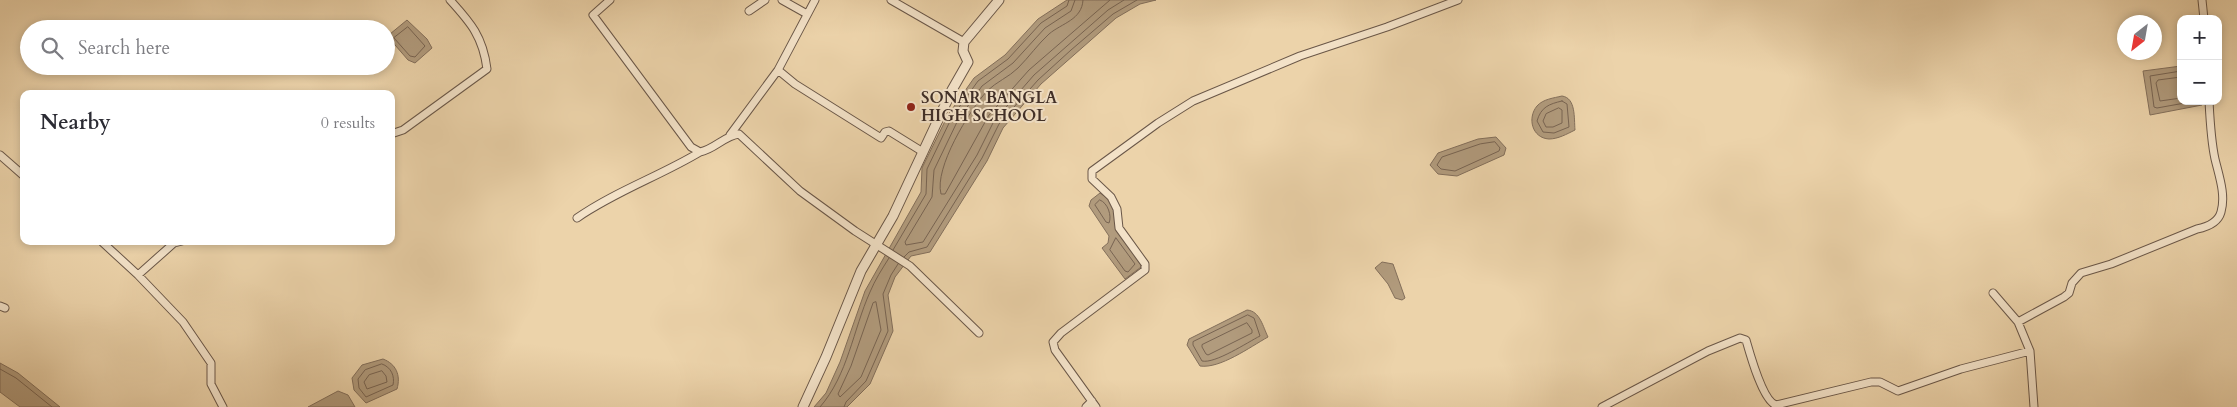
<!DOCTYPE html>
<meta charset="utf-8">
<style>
:root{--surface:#fff;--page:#f2f2f3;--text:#2b2b33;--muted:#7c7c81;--line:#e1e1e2}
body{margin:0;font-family:Cardo,serif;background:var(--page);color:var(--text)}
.controls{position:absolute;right:15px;top:15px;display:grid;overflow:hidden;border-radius:10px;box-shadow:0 2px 8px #0003}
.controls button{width:45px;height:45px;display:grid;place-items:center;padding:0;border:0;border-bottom:1px solid var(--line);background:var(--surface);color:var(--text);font:25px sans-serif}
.compass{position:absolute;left:2117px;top:15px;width:45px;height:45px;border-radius:50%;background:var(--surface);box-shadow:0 2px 8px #0003;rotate:211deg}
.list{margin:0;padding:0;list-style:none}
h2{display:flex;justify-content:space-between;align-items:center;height:65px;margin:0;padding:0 20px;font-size:21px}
h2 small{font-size:16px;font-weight:400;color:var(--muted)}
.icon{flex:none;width:28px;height:28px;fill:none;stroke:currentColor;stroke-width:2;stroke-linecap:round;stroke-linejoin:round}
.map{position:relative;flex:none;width:2237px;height:407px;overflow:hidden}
.search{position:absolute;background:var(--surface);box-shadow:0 2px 8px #0003;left:20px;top:20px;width:375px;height:55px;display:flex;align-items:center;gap:12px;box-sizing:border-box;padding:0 18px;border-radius:28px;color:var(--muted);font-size:19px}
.panel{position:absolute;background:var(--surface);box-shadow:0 2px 8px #0003;left:20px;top:90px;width:375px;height:155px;border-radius:10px}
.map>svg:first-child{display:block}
.water{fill:#b19b7d;stroke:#836f5b}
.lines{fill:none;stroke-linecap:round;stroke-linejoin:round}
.shore{stroke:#786452;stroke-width:1}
.minor-casing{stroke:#6a5748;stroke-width:9}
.tertiary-casing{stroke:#6a5748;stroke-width:11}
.minor{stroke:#f3e2c8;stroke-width:7}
.tertiary{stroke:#f3e2c8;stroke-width:9}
.poi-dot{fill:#8f2418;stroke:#f3e2c8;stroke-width:2}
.labels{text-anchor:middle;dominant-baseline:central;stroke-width:4;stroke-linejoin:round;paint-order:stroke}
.poi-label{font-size:16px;font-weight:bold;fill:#3f2e27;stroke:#f3e2c8;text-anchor:start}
</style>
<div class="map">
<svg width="2237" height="407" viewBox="0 0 2237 407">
<rect width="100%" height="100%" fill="#ecd3aa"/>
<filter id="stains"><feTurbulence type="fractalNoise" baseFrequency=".004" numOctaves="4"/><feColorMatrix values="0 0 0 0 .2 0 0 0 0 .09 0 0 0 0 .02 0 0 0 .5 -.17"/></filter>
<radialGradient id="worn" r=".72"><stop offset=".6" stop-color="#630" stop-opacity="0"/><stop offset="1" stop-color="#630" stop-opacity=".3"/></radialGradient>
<!-- water -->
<path class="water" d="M1067,0H1156L1140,4L1116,18L1041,84L1003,128L987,161L930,252L911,256L895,277L888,295L893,331L870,384L847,407H814L826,393L840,362L865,291L921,192L922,168L948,115L974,78L1005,55L1038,19Z
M407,20L427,39L432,48L415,63L408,60L389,38L390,34Z
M2181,66V101H2201L2202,105L2150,115L2143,71Z
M1562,96C1576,98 1574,118 1575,130C1567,134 1558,139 1549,139C1532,138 1527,118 1537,106C1543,99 1554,98 1562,96Z
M1496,137L1506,148L1504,155L1457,176L1438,174L1430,165L1438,153L1478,139Z
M1100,193L1107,198L1112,204L1115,217L1141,264V267L1125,279L1102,248L1108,243L1109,236L1089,206L1091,200Z
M1382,262L1393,264L1405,298L1402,300L1395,298L1388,284L1375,268Z
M1247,310C1260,311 1263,327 1268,337C1250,347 1220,369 1200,366L1187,345L1189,339Z
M383,359C396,364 401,375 397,389L366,403L354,390L352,378L362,365Z
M0,363L18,373L60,407H20L0,392Z
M338,391L348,395L355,407H308Z"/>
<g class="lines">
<!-- shore -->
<path class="shore" d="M1075,0L1071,11L1045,28L1013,63L982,86L958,120L934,170L932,197L905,242L906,245L923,242L977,155L994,121L1034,75L1108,10L1124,0
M1083,0C1082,20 1062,23 1049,34C1038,44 1029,57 1018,68C1009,77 996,82 987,91C969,111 934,168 941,194H945L989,115L1029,70L1110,0
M408,27L425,46L415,57L410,56L394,38Z
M2181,71L2150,76L2154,107L2157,108L2196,101
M2181,77L2158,80L2156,83L2160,101L2181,98
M1562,101L1567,104L1569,127L1554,133L1543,132L1537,121C1541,107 1549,104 1562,101Z
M1559,108L1562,110V123L1553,127H1546L1543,121L1546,114Z
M1495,142L1500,148L1499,151L1455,171L1441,169L1437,165L1442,157L1480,144Z
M1100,200C1108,203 1112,216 1109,223L1106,222L1095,205Z
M1116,238L1135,264L1128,272L1125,271L1110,250Z
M893,250L926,194L927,169L952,117L978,81L1008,59L1041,23L1067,6L1069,0
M904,257L909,252L927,247L982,158L999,124L1038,80L1071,50L1113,14L1137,0
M876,302L881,330L861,377L840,397L838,394L851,366L873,303Z
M1248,315L1254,318L1260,336C1248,342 1215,364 1202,361L1193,345V342Z
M1247,323L1252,330V333L1208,355L1206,354L1202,347V345Z
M382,364C391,367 395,376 393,385L366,397L359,388L358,379L365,370Z
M0,369L16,378L52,407
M382,371L386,376L387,382L367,389L364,382L369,375Z
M820,407C848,375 853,330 870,292C875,280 882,269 889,258
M844,407L846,402L866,381L888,331L883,294L891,275L898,264"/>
<!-- minor casing -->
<g class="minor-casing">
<path id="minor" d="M610,0L593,15L691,147L700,152C715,149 724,136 739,134L800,191L855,231L910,266L979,333
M782,0L807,14
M815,0L778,70L795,84L881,138L885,132L889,131L923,152
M891,0L964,42
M2202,0L2204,19
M749,11L765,0
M391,134L403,130L487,69C483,37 471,23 450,0
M730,135L778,70
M0,155L24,176
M577,218C616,191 660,176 700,152
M101,241L138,275L183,322L211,363V384L223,407
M138,275L174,243L182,241
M1993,293L2018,322
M0,306L5,308
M1086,407L1092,401
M1096,407L1055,350L1053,342L1061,333L1145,270V264L1119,228L1117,209L1111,197L1092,179V171L1158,123L1193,101L1300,56L1387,27L1458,0
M1602,407L1708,351L1740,338L1746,340C1750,354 1763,401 1776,405L1871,382H1880L1898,391L1961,369L2030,351
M2034,407L2030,351L2018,322L2064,297L2069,293L2072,283L2081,273L2111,264L2197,229C2207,227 2218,223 2221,212C2226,195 2219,176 2215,159C2211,141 2210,120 2209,101"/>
</g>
<!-- tertiary casing -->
<g class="tertiary-casing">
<path id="tertiary" d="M803,407L826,357L861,271L893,216L952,90L968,62L963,51L964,42L999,0"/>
</g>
<!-- minor -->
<use href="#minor" class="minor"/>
<!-- tertiary -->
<use href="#tertiary" class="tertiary"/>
</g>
<!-- markers -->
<circle class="poi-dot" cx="911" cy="107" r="5"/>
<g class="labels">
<!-- poi labels -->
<g class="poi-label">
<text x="921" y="98">SONAR BANGLA<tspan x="921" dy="18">HIGH SCHOOL</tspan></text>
</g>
</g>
<rect width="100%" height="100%" filter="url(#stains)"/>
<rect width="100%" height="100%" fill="url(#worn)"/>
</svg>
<div class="controls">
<button>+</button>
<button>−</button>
</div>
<svg class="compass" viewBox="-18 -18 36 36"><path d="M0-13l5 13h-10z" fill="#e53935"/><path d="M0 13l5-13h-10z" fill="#7c7c81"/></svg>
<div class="search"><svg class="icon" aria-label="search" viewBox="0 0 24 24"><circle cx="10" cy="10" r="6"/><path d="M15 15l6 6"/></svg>Search here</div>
<section class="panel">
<h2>Nearby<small>0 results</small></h2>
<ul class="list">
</ul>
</section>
</div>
